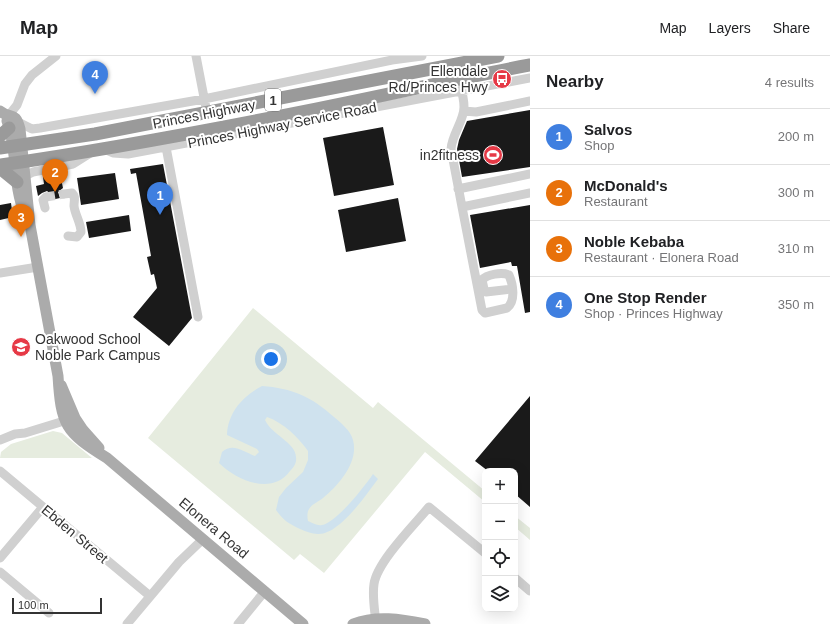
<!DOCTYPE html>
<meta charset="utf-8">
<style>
:root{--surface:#fff;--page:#f6f6f6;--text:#202124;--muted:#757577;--line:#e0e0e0;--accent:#ea580c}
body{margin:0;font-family:Helvetica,sans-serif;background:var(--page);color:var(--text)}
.controls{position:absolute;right:12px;bottom:12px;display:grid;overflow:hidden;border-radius:8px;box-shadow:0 4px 16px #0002}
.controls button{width:36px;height:36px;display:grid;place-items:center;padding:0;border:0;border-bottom:1px solid var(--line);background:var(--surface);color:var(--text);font:20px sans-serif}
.scale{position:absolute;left:12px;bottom:10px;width:90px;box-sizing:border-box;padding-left:4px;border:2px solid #333;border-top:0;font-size:11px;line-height:14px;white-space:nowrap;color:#333;-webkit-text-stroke:3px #fff;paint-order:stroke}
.you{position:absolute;left:271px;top:303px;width:14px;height:14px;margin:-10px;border:3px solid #fff;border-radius:50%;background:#1a73e8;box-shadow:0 0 0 6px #1a73e833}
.badge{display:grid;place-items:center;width:26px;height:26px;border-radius:50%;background:var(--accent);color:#fff;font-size:13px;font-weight:700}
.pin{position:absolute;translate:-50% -33px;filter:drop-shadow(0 1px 2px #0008)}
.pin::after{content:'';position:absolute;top:21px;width:14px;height:12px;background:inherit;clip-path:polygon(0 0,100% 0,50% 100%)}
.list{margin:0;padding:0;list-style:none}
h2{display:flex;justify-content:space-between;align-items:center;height:52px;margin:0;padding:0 16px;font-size:17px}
h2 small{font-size:13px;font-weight:400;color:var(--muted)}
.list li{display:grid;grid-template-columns:26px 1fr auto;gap:12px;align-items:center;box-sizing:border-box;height:56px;padding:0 16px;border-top:1px solid var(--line)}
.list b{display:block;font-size:15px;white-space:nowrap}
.list p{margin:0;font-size:13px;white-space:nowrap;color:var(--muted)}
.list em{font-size:13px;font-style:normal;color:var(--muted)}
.icon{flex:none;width:22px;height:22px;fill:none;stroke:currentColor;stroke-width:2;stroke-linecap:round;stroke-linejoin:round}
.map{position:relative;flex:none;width:530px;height:568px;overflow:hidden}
header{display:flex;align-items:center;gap:24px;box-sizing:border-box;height:56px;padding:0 20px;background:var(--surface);border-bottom:1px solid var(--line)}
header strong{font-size:19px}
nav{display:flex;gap:22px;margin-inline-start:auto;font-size:14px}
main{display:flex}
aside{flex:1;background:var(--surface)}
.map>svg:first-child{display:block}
.green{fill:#e6ecdf}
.water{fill:#cfe2ee}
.building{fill:#1a1a1a}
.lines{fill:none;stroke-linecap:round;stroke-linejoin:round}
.minor-tunnel{stroke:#d6d6d6;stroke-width:9;stroke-dasharray:9 4.5;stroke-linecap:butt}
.minor{stroke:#d0d0d0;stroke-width:9}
.major{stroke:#ababab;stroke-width:11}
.highway{stroke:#9a9a9a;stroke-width:13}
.labels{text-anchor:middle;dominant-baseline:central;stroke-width:4;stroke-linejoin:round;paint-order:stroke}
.shield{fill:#fff;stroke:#707070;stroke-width:1}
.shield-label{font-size:13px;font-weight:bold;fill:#333}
.poi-label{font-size:14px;fill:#333;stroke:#fff;text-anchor:end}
.street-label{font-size:14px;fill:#333;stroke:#fff}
</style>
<header>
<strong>Map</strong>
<nav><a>Map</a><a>Layers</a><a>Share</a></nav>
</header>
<main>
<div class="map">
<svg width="530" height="568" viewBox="0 0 530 568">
<rect width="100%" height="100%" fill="#fff"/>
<!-- green -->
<path class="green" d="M253,252L373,352L378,346L485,435V446L425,396L324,517L300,498L294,504L148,382Z
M53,375L62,377L92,402H0L1,396L11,388Z
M515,460L530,472V484L515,471Z"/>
<!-- water -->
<path class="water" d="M262,330C292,332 312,341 334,361C341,367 351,375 353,384C359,406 339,429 323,442C314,449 305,450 308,465C313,467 317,470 322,469C336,467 365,430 373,418L378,423C366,439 339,479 318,478C312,478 305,475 300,473C288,467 284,465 276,454L279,441L286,432L303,416L308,404V395C298,381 284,367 267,361L265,364C271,378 296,387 296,401C297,407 293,412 290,415C272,440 236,424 219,407L222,396C233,386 244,396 255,400L259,396L257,393L227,379C228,356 243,340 262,330Z"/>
<!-- building -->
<path class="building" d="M530,54V111L462,121L457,93L459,84L467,65Z
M383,71L394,129L334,140L323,82Z
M163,108L192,262L169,290L133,261L157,232L154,218L151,219L147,201L151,200L136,117L131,118L130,113Z
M115,117L119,143L81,149L77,122Z
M60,118L63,132L58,136L60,142L51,144L52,139L47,135L42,137L38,140L36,130L44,128L43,121Z
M398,142L406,185L346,196L338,154Z
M11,147L13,161L0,164V149Z
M530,149V256L525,257L517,210H512L511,206L480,212L470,159Z
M129,159L131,175L89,182L86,166Z
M530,340V451L515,438V415H488L475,405Z"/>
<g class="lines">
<!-- minor-tunnel -->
<path class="minor-tunnel" d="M46,141L64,138"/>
<!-- minor -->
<path class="minor" d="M196,0L207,57
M460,30C462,36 464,44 464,51C464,65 452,78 451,93L462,151L530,137
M464,55L476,56L530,45
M9,59L17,49L25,28L32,19L56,0
M18,66L32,73L40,72L204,43L392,4L422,0
M166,91L198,261
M104,93L113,97L128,98L530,22
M25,120L33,116L73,108L92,96
M458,133L530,118
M64,138L72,137C76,141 74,144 74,150C75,159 81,167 81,176L77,181L68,180
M462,151L482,254L485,257L507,252C516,245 513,228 509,219C502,216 487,218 482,224L484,233L486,236L512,233
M45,152L43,144L46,141
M0,217L38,211
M0,384L15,378L25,377L64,365
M0,415L150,540
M0,502L43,451
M0,516L49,557
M515,522L530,535
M127,568L179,506L203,483
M238,568L265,535
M376,568C375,555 372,541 374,528C377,506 414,469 429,451L485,497"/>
<!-- major -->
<path class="major" d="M0,55C11,64 15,54 20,73L30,169L58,320C61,369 65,376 107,402L303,568
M7,65C18,94 12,129 25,158
M61,329L75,362L83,374L99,392
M353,568C376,559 401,563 425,568"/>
<!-- highway -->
<path class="highway" d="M0,80L9,72
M0,92L95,78L498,0
M0,109C106,94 211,74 316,53C388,39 459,22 530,9
M0,112L17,126"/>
</g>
<!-- icons -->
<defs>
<g id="bus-disc" transform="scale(1)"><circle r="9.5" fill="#e63946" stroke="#fff"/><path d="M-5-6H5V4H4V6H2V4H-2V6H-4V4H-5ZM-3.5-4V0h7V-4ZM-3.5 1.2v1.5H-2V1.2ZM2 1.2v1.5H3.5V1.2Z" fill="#fff"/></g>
<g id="stadium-disc" transform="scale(1)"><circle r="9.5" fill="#e63946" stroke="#fff"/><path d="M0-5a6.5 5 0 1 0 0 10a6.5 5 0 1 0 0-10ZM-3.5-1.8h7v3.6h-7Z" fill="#fff"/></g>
<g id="school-disc" transform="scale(1)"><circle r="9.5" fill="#e63946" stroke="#fff"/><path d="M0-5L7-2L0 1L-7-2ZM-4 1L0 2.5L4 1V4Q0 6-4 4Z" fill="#fff"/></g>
</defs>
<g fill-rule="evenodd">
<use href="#bus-disc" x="502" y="23"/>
<use href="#stadium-disc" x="493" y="99"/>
<use href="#school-disc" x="21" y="291"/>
</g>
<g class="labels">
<!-- shield labels -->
<rect class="shield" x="265" y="33" width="16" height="22" rx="3"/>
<g class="shield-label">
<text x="273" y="44">1</text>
</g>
<!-- poi labels -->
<g class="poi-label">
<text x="488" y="15">Ellendale<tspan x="488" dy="16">Rd/Princes Hwy</tspan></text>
<text x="479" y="99">in2fitness</text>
<text x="35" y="283" text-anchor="start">Oakwood School<tspan x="35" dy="16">Noble Park Campus</tspan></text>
</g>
<!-- street labels -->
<g class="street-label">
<text transform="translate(204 58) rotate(-11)">Princes Highway</text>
<text transform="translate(282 69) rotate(-11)">Princes Highway Service Road</text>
<text transform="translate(214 472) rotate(40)">Elonera Road</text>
<text transform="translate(75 478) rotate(40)">Ebden Street</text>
</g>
</g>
</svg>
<div class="controls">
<button>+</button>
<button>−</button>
<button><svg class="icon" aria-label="locate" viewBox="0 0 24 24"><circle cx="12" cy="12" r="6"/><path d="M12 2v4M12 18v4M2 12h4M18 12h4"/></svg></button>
<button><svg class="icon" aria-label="layers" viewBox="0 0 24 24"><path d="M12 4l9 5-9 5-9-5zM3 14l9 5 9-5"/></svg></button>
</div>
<div class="scale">100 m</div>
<div class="you"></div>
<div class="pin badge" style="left:160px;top:159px;background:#3f7fe0">1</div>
<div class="pin badge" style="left:55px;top:136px;background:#e8710a">2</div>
<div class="pin badge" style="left:21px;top:181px;background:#e8710a">3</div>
<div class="pin badge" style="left:95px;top:38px;background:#3f7fe0">4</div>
</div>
<aside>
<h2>Nearby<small>4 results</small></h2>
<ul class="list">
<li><span class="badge" style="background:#3f7fe0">1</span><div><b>Salvos</b><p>Shop</p></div><em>200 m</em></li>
<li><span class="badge" style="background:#e8710a">2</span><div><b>McDonald's</b><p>Restaurant</p></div><em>300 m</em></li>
<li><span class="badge" style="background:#e8710a">3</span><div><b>Noble Kebaba</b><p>Restaurant · Elonera Road</p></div><em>310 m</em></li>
<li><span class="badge" style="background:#3f7fe0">4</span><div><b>One Stop Render</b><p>Shop · Princes Highway</p></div><em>350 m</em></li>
</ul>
</aside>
</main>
